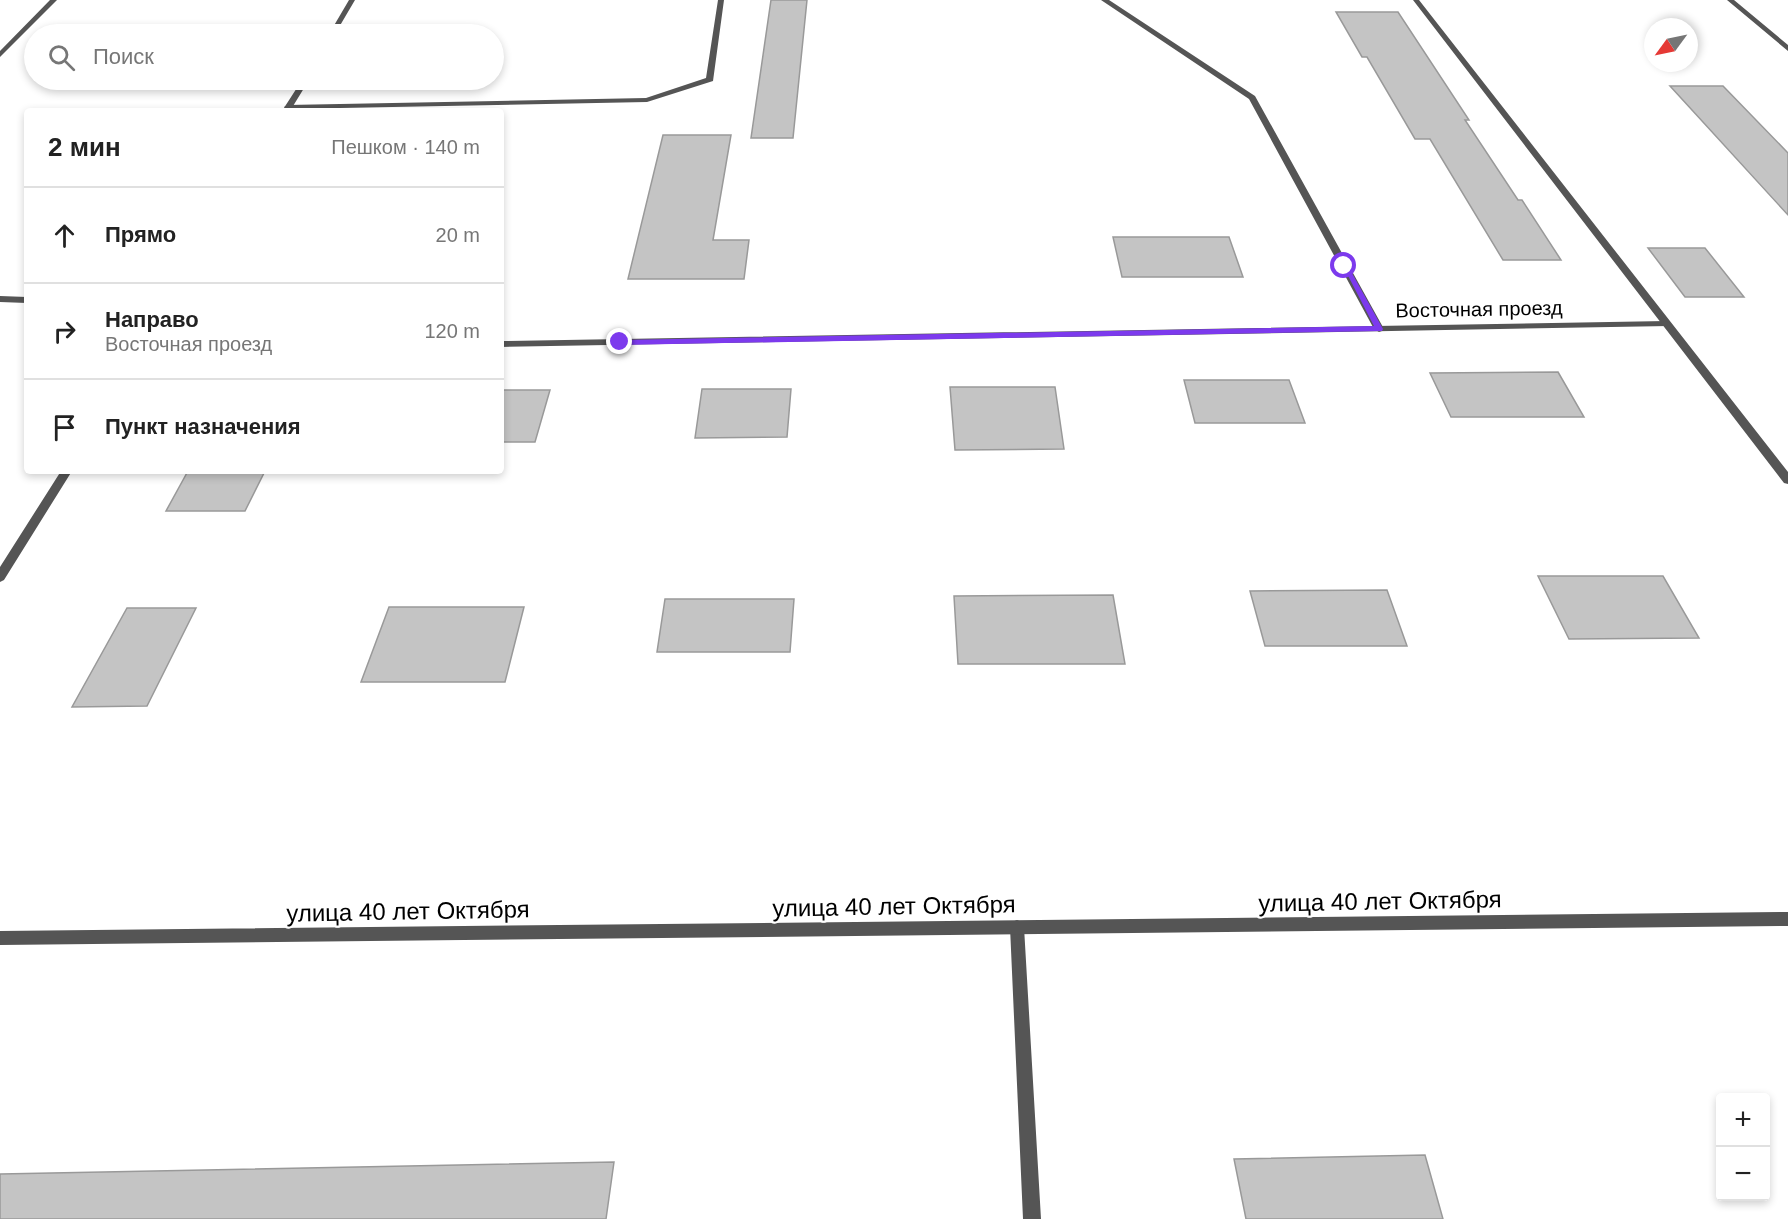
<!DOCTYPE html>
<html lang="ru">
<meta charset="utf-8">
<style>
:root{--surface:#fff;--page:#f2f2f2;--text:#222;--muted:#767676;--line:#e0e0e0}
body{margin:0;font-family:Helvetica,sans-serif;background:var(--page);color:var(--text)}
.controls{position:absolute;right:18px;bottom:18px;display:grid;overflow:hidden;border-radius:6px;box-shadow:0 3px 9px #0003}
.controls button{width:54px;height:54px;display:grid;place-items:center;padding:0;border:0;border-bottom:2px solid var(--line);background:var(--surface);color:var(--text);font:30px sans-serif}
.compass{position:absolute;left:1644px;top:18px;width:54px;height:54px;border-radius:50%;background:var(--surface);box-shadow:0 3px 9px #0003;rotate:237deg}
.stop{position:absolute;width:18px;height:18px;margin:-14px;border:4px solid #7c3aed;border-radius:50%;background:#fff}
.stop.end{background:#7c3aed;border-color:#fff;box-shadow:0 2px 6px #0008}
.list{margin:0;padding:0;list-style:none}
h2{display:flex;justify-content:space-between;align-items:center;height:78px;margin:0;padding:0 24px;font-size:26px}
h2 small{font-size:20px;font-weight:400;color:var(--muted)}
.list li{display:grid;grid-template-columns:39px 1fr auto;gap:18px;align-items:center;box-sizing:border-box;height:96px;padding:0 24px;border-top:2px solid var(--line)}
.list b{display:block;font-size:22px;white-space:nowrap}
.list p{margin:0;font-size:20px;white-space:nowrap;color:var(--muted)}
.list em{font-size:20px;font-style:normal;color:var(--muted)}
.icon{flex:none;width:33px;height:33px;fill:none;stroke:currentColor;stroke-width:2;stroke-linecap:round;stroke-linejoin:round}
.map{position:relative;flex:none;width:1788px;height:1219px;overflow:hidden}
.search{position:absolute;background:var(--surface);box-shadow:0 3px 9px #0003;left:24px;top:24px;width:480px;height:66px;display:flex;align-items:center;gap:15px;box-sizing:border-box;padding:0 21px;border-radius:33px;color:var(--muted);font-size:22px}
.panel{position:absolute;background:var(--surface);box-shadow:0 3px 9px #0003;left:24px;top:108px;width:480px;height:366px;border-radius:6px}
.map>svg:first-child{display:block}
.building{fill:#c4c4c4;stroke:#999;stroke-width:1.5}
.lines{fill:none;stroke-linecap:round;stroke-linejoin:round}
.lane{fill:#555;fill-rule:evenodd}
.street{fill:#555;fill-rule:evenodd}
.route{fill:#7c3aed}
.labels{text-anchor:middle;dominant-baseline:central;stroke-width:4.5;stroke-linejoin:round;paint-order:stroke}
.street-label{font-size:20px;fill:#000;stroke:#fff}
.near-street-label{font-size:24px;fill:#000;stroke:#fff}
</style>
<div class="map">
<svg width="1788" height="1219" viewBox="0 0 1788 1219">
<rect width="100%" height="100%" fill="#fff"/>
<!-- building -->
<path class="building" d="M771,0H807L793,138H751Z
M1336,12H1398L1469,120H1465L1518,200H1522L1561,260H1503L1430,139H1415L1367,57H1362Z
M1670,86H1723L1788,153V215Z
M663,135H731L713,240H749L744,279H628Z
M1113,237H1229L1243,277H1122Z
M1648,248H1705L1744,297H1685Z
M1558,372L1584,417H1451L1430,373Z
M1184,380H1289L1305,423H1195Z
M950,387H1055L1064,449L955,450Z
M702,389H791L787,437L695,438Z
M501,390H550L535,442H501Z
M188,471H265L245,511H166Z
M1538,576H1663L1699,638L1569,639Z
M1387,590L1407,646H1265L1250,591Z
M1113,595L1125,664H958L954,596Z
M665,599H794L790,652H657Z
M389,607H524L505,682H361Z
M127,608H196L147,706L72,707Z
M1425,1155L1443,1219H1246L1234,1159Z
M614,1162L606,1219H0V1174Z"/>
<g class="lines">
<!-- lane -->
<path class="lane" d="M718,0H724L713,81L647,102L288,109L284,107L288,105L646,98L706,78Z
M1101,0H1109L1255,96L1384,329L1382,331L1379,332L1374,329L1249,99Z
M1413,0H1419L1788,472V484L1784,483Z
M1017,920L1022,922L1024,927L1041,1219H1023L1010,927L1012,922Z"/>
<!-- street -->
<path class="street" d="M50,0H57L0,57V51Z
M349,0H355L335,34H329Z
M1727,0H1734L1788,45V51Z
M302,80H309L290,111H282Z
M0,296L27,297V303L0,302Z
M1666,321L1671,324L1669,326L501,347V341Z
M61,471H72L4,580L0,582V567Z
M1788,912V926L0,945V931Z"/>
</g>
<!-- route -->
<path class="route" d="M1342,264L1348,266L1383,329L1382,331L620,345L616,342L620,340L1374,326Z"/>
<g class="labels">
<!-- street labels -->
<g class="street-label">
<text transform="translate(1479 309) rotate(-1)">Восточная проезд</text>
</g>
<!-- near-street labels -->
<g class="near-street-label">
<text transform="translate(1380 901) rotate(-1)">улица 40 лет Октября</text>
<text transform="translate(894 906) rotate(-1)">улица 40 лет Октября</text>
<text transform="translate(408 911) rotate(-1)">улица 40 лет Октября</text>
</g>
</g>
</svg>
<div class="controls">
<button>+</button>
<button>−</button>
</div>
<svg class="compass" viewBox="-18 -18 36 36"><path d="M0-13l5 13h-10z" fill="#e53935"/><path d="M0 13l5-13h-10z" fill="#767676"/></svg>
<div class="stop" style="left:1344px;top:266px"></div>
<div class="stop end" style="left:620px;top:342px"></div>
<div class="search"><svg class="icon" aria-label="search" viewBox="0 0 24 24"><circle cx="10" cy="10" r="6"/><path d="M15 15l6 6"/></svg>Поиск</div>
<section class="panel">
<h2>2 мин<small>Пешком · 140 m</small></h2>
<ul class="list">
<li><svg class="icon" aria-label="ahead" viewBox="0 0 24 24"><path d="M12 20V5M6 11l6-6 6 6"/></svg><div><b>Прямо</b></div><em>20 m</em></li>
<li><svg class="icon" aria-label="right" viewBox="0 0 24 24"><path d="M7 20v-9h11M14 6l5 5-5 5"/></svg><div><b>Направо</b><p>Восточная проезд</p></div><em>120 m</em></li>
<li><svg class="icon" aria-label="arrive" viewBox="0 0 24 24"><path d="M6 21V4h12l-3 4 3 4H6"/></svg><div><b>Пункт назначения</b></div></li>
</ul>
</section>
</div>
